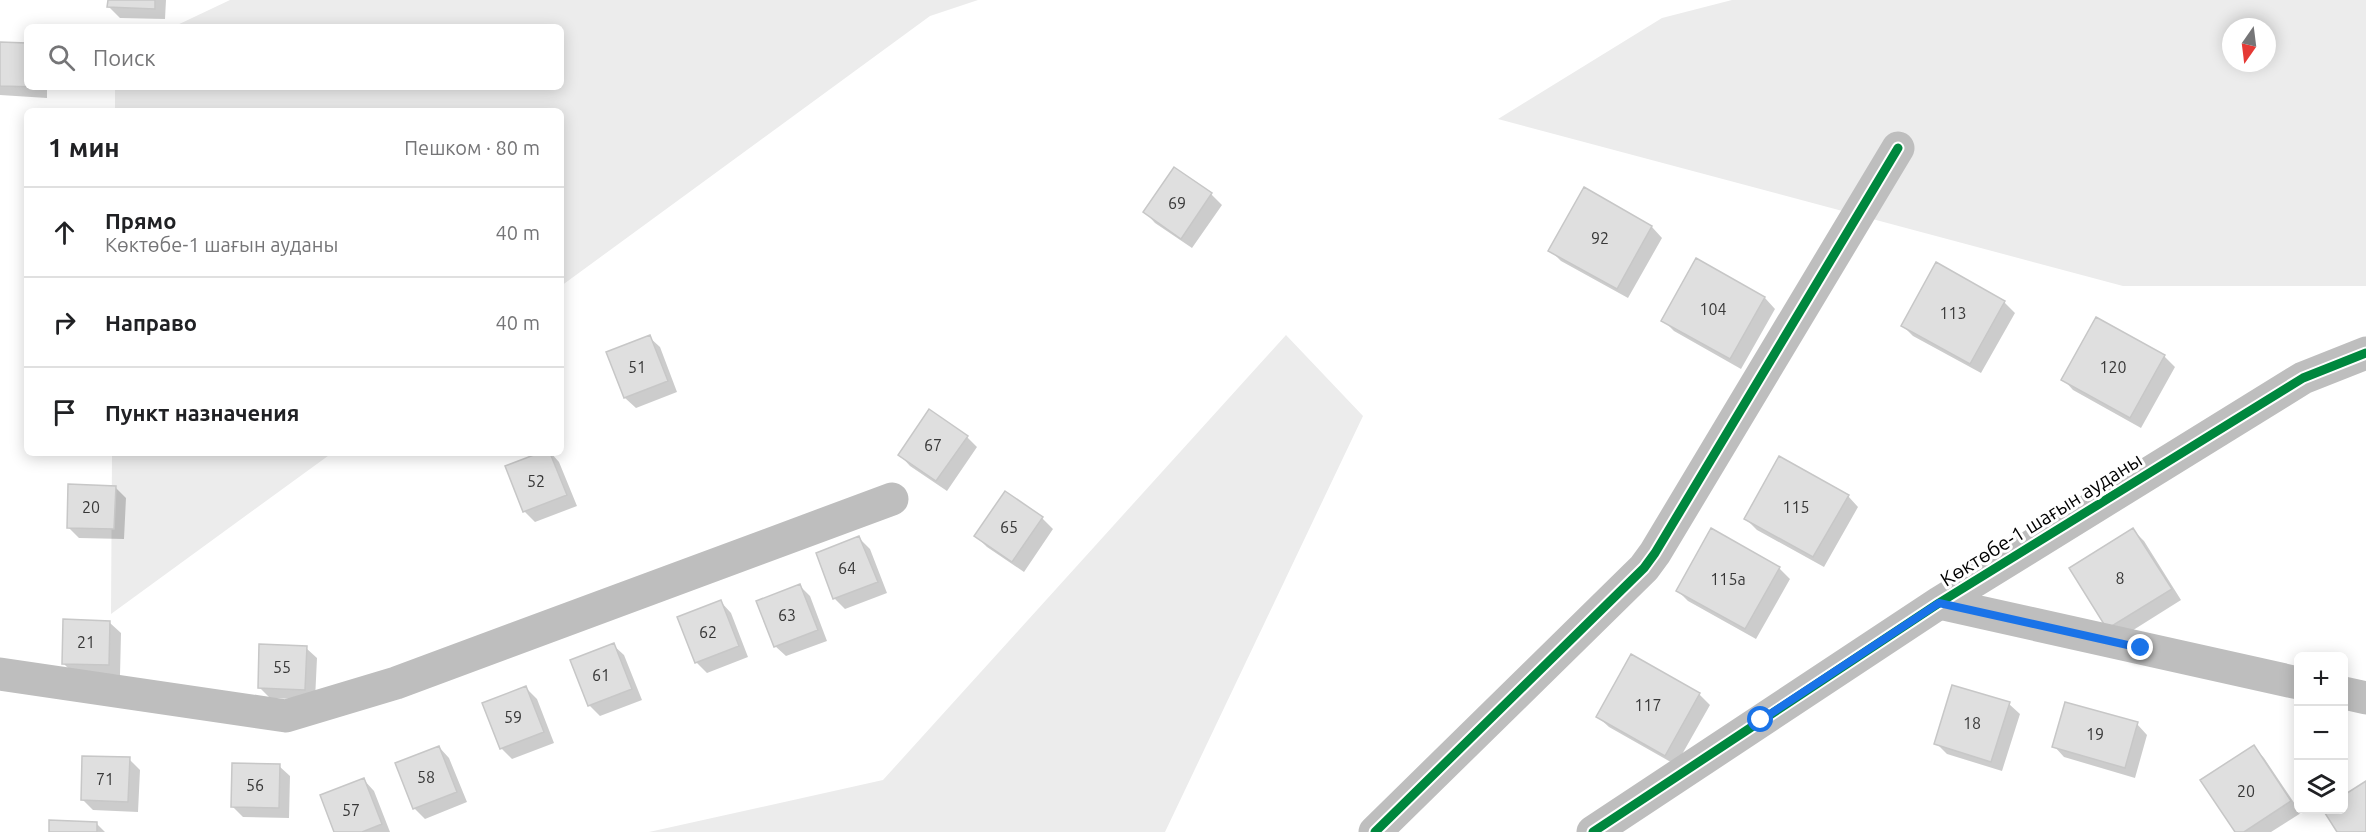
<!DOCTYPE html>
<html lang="ru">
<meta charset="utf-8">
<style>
:root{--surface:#fff;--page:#f6f6f6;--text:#202124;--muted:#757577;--line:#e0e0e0}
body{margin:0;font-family:Ubuntu,sans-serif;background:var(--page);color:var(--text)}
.controls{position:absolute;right:18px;bottom:18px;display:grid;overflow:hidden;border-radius:9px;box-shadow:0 3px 15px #0003}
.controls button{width:54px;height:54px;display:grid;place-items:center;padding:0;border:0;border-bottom:2px solid var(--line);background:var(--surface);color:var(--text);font:30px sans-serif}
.compass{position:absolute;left:2222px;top:18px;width:54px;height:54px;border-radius:50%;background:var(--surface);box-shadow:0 3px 15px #0003;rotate:194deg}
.stop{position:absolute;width:18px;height:18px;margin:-14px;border:4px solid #1a73e8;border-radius:50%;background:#fff}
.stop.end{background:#1a73e8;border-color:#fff;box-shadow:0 2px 6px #0008}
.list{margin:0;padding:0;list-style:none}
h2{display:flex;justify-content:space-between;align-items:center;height:78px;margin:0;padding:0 24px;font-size:26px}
h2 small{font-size:20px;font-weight:400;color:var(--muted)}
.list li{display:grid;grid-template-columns:39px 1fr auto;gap:18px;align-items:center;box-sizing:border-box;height:90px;padding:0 24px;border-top:2px solid var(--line)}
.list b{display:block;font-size:22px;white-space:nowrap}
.list p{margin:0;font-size:20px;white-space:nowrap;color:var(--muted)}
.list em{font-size:20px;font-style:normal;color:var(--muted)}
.icon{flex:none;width:33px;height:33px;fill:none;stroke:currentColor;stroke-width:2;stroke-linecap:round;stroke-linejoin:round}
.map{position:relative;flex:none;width:2366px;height:832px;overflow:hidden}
.search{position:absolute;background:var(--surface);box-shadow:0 3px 15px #0003;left:24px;top:24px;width:540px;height:66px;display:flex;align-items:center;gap:15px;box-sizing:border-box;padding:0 21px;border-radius:9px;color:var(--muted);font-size:22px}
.panel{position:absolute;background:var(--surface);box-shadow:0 3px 15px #0003;left:24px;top:108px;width:540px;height:348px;border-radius:9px}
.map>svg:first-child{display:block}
.green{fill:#ececec;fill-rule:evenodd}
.shadow{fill:#0003}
.building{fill:#dfdfdf;stroke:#c7c7c7;stroke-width:1.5}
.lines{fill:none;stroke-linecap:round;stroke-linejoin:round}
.minor{stroke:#bebebe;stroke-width:33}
.cycleway-casing{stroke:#fff;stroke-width:13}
.cycleway{stroke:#00873e;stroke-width:9}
.route{stroke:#1a73e8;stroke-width:8}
.labels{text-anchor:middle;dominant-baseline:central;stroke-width:6;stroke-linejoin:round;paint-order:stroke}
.number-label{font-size:16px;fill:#383838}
.street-label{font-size:20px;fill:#000;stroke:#fff}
</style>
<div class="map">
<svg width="2366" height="832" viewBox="0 0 2366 832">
<rect width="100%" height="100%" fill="#fff"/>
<!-- green -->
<path class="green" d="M230,0H978L930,16L561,286V111H115V87H561V27H173Z
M1732,0H2366V286H2123L1498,119L1662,18ZM2231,27H2267V63H2231Z
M1286,335L1363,416L1165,832H649L883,780Z
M112,453H332L111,614Z"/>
<!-- shadow -->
<path class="shadow" d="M109,0H166L165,19L120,18L109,7Z
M0,44L27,45V87H47V98L0,95Z
M1174,169L1211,194L1222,205L1192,248L1155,223L1145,212Z
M1584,190L1652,227L1662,238L1628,298L1561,261L1550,250Z
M1697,260L1765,298L1775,309L1741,369L1674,331L1663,320Z
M2004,302L2015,313L1981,373L1913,336L1902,325Z
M649,337L660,347L677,392L636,408L625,398Z
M2164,356L2175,367L2141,428L2073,390L2063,379Z
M967,437L977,447L947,491L910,466L900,455Z
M543,453H551L559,462L577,506L535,522L524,511Z
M115,487L126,498L124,539L79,538L68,527Z
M1005,493L1042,518L1053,529L1024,572L987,547L976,536Z
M1848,496L1858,507L1824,567L1757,530L1746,519Z
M2133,530L2144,541L2181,600L2119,639L2109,628Z
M859,538L870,549L887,593L845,609L835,599L818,554Z
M1779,568L1790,579L1756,639L1688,601L1677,590Z
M799,585L810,596L827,641L786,656L775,646Z
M721,602L731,613L748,657L707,673L696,662Z
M110,623L121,633L120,675L74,674L63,663Z
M613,645L624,655L642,700L600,716L589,705Z
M306,648L317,658L315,700L270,698L260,688Z
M1632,657L1699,694L1710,705L1676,765L1609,727L1598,717Z
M526,688L537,699L554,743L512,759L501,748Z
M2009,704L2020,714L2002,771L1947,754L1936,743Z
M2137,724L2147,735L2135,778L2064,757L2054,746Z
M439,747L449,758L467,802L425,819L414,808Z
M2254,747L2264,758L2301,813L2271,832H2236Z
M129,759L140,770L138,812L93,810L82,799Z
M279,766L290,776L289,818L243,817L232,806Z
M364,780L374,791L390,832H336Z
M96,823L105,832H50Z"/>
<!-- building -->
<path class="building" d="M108,0H155V9L107,7Z
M0,42L27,43V87H37L0,86Z
M1174,167L1212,193L1181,239L1143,212Z
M1584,187L1652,226L1617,289L1548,251Z
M1696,258L1765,297L1730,359L1661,321Z
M1936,262L2005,301L1970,364L1901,326Z
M2096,317L2165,355L2130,418L2061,380Z
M650,335L668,381L624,398L606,352Z
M929,409L968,436L936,481L898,455Z
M539,453H550L567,495L523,512L505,466Z
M1779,456L1849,495L1813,557L1744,519Z
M68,484L116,486L114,529L67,528Z
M1005,491L1043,517L1012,562L974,536Z
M1711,528L1780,567L1745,629L1676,591Z
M2133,528L2172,589L2107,629L2069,568Z
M859,536L878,582L833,599L816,553Z
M800,584L818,630L774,647L756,601Z
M721,600L739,646L695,663L677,617Z
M63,619L110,621L109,665L62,664Z
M614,643L632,689L588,706L570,660Z
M259,644L307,646L305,690L258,688Z
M1631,654L1700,693L1665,756L1596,717Z
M1952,685L2010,702L1991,762L1934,744Z
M526,686L544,732L500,749L482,703Z
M2065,702L2138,722L2125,768L2052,747Z
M2254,745L2291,801L2244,832H2235L2200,780Z
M439,746L457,792L413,809L395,763Z
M82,756L130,757L128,802L81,800Z
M232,763L280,764L279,808L231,807Z
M364,778L382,824L362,832H334L320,795Z
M2366,781V832H2337L2323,810H2344V795Z
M49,820L97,822V832H49Z"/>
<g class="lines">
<!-- minor -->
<path class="minor" d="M1939,603L2298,683
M0,674L286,716L396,683L892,499
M2344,693L2366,698
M1375,832L1644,568L1655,553L1898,148
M1593,832L1939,603L2303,378L2366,353"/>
<!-- cycleway casing -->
<g class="cycleway-casing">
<path id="cycleway" d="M1375,832L1644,568L1655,553L1898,148
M1593,832L1939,603L2303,378L2366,353"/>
</g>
<!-- cycleway -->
<use href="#cycleway" class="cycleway"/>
</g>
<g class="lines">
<!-- route -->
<path class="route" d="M1761,720L1939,603L2141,648"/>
</g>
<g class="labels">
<!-- number labels -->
<g class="number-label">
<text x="1177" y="203">69</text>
<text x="1600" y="238">92</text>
<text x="1713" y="309">104</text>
<text x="1953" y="313">113</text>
<text x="637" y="367">51</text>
<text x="2113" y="367">120</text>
<text x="933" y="445">67</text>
<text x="536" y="481">52</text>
<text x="91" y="507">20</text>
<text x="1796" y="507">115</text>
<text x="1009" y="527">65</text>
<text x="847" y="568">64</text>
<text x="2120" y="578">8</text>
<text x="1728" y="579">115а</text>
<text x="787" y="615">63</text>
<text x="708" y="632">62</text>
<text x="86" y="642">21</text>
<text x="282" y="667">55</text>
<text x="601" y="675">61</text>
<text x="1648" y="705">117</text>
<text x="513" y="717">59</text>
<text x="1972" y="723">18</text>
<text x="2095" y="734">19</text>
<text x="426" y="777">58</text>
<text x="105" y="779">71</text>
<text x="255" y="785">56</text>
<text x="2246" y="791">20</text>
<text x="351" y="810">57</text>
</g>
<!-- street labels -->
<g class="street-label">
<text transform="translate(2041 519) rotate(-32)">Көктөбе-1 шағын ауданы</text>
</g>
</g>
</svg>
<div class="controls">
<button>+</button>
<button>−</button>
<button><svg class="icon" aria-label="layers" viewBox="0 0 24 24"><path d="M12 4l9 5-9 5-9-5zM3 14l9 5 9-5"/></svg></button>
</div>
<svg class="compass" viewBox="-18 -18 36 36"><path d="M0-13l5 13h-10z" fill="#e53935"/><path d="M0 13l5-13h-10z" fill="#757577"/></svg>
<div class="stop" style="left:1761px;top:720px"></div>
<div class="stop end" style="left:2141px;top:648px"></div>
<div class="search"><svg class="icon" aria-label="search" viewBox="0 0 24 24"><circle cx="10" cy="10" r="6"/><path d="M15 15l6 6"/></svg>Поиск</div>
<section class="panel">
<h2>1 мин<small>Пешком · 80 m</small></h2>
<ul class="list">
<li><svg class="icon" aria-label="ahead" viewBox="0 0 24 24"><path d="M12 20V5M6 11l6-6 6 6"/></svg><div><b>Прямо</b><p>Көктөбе-1 шағын ауданы</p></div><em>40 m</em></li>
<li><svg class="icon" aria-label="right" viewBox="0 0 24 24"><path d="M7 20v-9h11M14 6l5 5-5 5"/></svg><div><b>Направо</b></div><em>40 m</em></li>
<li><svg class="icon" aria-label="arrive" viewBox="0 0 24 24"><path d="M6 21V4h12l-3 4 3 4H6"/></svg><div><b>Пункт назначения</b></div></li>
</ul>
</section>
</div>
